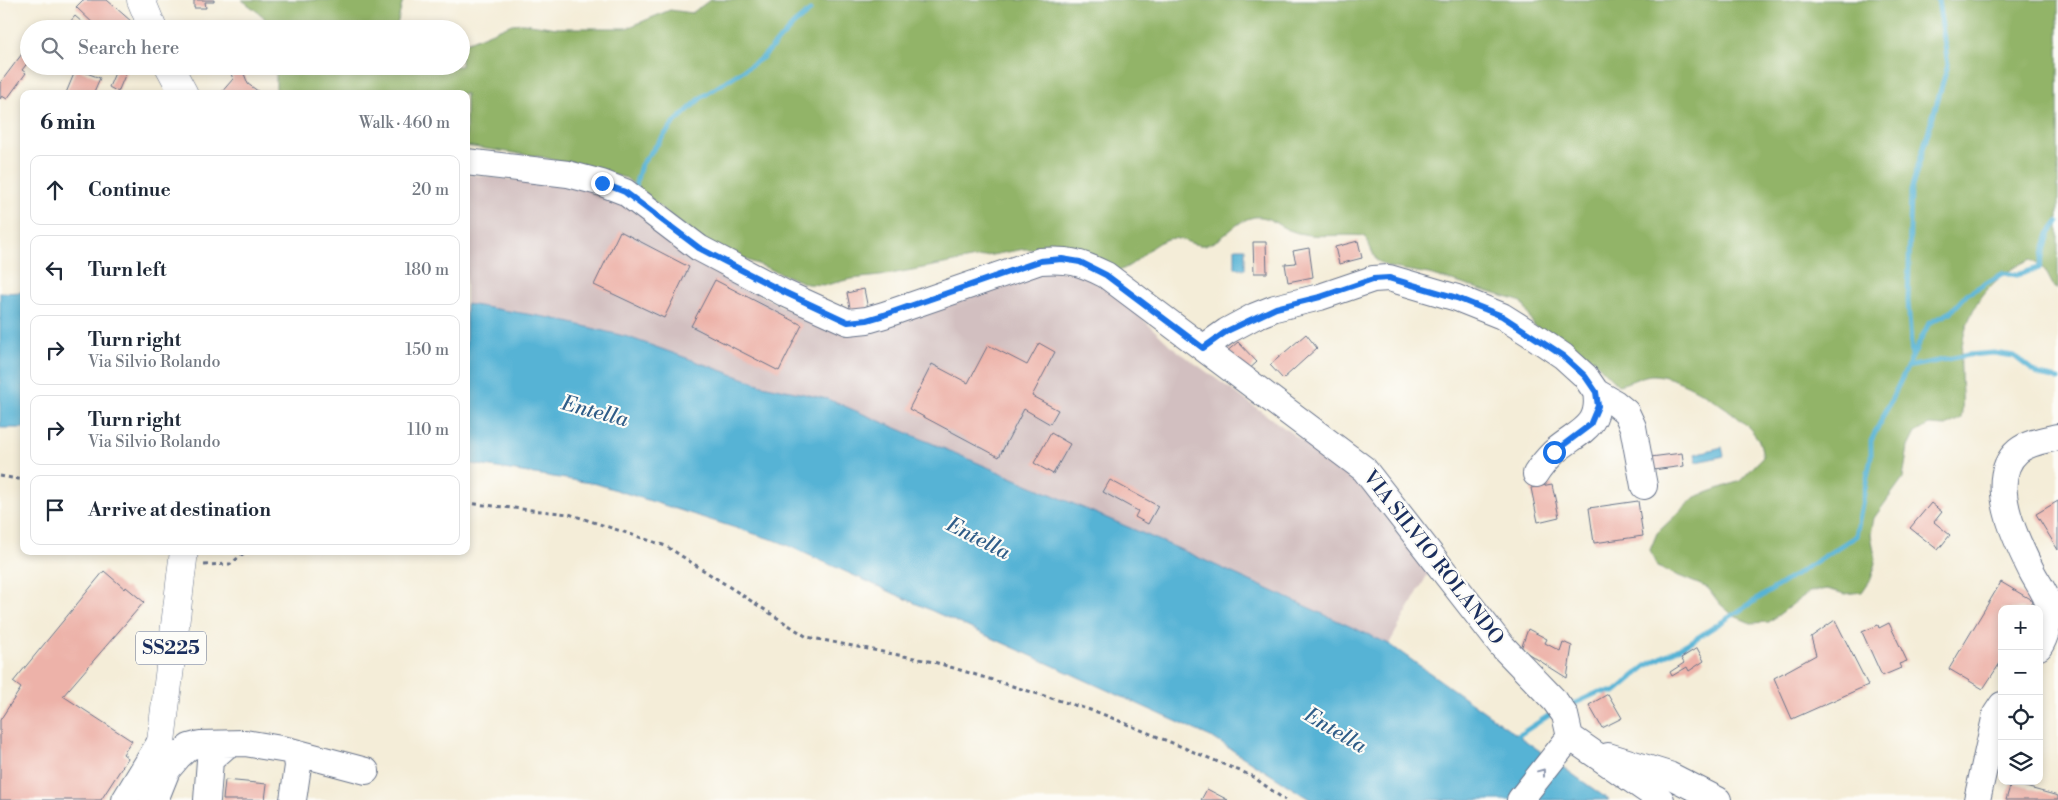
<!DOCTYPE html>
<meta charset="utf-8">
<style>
:root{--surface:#fff;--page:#f6f6f7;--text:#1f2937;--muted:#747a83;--line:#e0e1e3}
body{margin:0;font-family:"Libre Bodoni",serif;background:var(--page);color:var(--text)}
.controls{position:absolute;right:15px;bottom:15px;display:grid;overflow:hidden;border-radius:10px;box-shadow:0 2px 8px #0003}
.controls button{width:45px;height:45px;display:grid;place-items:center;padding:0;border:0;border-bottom:1px solid var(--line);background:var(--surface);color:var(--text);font:25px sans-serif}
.stop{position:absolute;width:15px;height:15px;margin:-11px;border:4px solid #1a73e8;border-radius:50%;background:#fff}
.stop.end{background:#1a73e8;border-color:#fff;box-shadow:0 1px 5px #0008}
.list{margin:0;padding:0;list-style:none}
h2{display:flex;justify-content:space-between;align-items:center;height:65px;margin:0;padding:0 20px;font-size:21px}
h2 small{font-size:16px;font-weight:400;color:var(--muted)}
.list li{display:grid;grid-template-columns:32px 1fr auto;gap:15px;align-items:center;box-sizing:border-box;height:70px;margin:0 10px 10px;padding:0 10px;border:1px solid var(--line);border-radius:10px}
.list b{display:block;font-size:19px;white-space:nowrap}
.list p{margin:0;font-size:16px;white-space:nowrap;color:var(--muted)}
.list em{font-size:16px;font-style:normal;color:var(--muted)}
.icon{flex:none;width:28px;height:28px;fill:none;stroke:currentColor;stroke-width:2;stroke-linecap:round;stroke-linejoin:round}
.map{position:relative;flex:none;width:2058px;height:800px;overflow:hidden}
.search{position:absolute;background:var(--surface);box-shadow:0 2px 8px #0003;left:20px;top:20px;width:450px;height:55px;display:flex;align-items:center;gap:12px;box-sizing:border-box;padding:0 18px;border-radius:28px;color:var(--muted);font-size:19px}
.panel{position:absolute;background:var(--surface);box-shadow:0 2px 8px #0003;left:20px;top:90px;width:450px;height:465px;border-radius:10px}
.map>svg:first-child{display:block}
.industrial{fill:#d2bfc0}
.forest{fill:#92b468;stroke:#567263}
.water{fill:#57b3d5;stroke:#39719a}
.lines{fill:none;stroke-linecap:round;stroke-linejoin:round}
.stream{stroke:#57b3d5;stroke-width:5}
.building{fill:#edb2a9}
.minor-casing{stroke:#677289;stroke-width:28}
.major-casing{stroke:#677289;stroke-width:29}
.path{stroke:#677289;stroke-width:3;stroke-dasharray:4 4;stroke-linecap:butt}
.minor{stroke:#fff;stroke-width:26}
.major{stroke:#fff;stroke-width:28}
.oneway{stroke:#8d97ae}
.route{stroke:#1a73e8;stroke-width:6}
.labels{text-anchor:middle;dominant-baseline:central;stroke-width:4.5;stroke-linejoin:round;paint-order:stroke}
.shield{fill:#fdfcf7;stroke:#5f6c8c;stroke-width:1}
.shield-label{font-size:19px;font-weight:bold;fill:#1b2f5e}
.street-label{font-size:20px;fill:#1b2f5e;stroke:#fdfcf7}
.water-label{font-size:21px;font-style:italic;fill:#305d88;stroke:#fdfcf7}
</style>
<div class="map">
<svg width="2058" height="800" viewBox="0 0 2058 800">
<rect width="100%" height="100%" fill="#fdfcf7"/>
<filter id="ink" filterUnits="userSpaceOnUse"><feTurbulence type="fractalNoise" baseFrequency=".02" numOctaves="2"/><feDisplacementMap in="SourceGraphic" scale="10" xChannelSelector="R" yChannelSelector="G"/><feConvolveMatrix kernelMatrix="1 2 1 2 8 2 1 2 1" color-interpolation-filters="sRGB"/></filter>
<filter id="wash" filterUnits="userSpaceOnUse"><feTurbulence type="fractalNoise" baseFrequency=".0096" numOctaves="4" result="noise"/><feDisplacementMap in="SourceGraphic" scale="20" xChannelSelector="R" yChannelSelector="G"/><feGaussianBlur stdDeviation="1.12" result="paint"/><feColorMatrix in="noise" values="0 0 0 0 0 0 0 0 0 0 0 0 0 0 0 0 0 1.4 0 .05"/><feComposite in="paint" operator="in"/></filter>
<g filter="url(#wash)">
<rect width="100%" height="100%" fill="#f4edd8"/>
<!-- industrial -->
<path class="industrial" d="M466,174L609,191L695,252L694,260L829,331L834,323L1036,269L1085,273L1133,310L1171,346L1352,477L1401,528L1430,570L1389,644L1184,551L828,399L762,385L551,318L466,304Z"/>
<!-- forest -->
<path class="forest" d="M242,0H403L396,29H271L263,16Z
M710,0H2058V289L2054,287L2045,270L2031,259C1983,279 1958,321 1961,372C1961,388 1964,401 1961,418L1946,426L1929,425L1915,433L1908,447L1903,478L1874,518L1871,534L1876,563L1871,579L1862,592L1845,594L1827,589L1809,592L1769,622L1751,623L1734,616L1720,604L1708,588L1657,567L1650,550L1657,533L1695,497L1740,481L1763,457C1762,452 1761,444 1758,439C1742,414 1684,377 1655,375C1643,374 1631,383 1618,385L1590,357L1579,349L1554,342L1534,326L1522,302L1429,274L1388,267L1376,260L1365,236C1339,233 1313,240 1289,230C1276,225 1269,215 1254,217C1235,220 1225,241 1205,245C1191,247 1180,234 1165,240C1147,246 1138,265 1118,271L1073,249H1024L880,276L851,279L826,285L807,284L700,241L626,178L542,157L466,146V94H276V66H461V45L512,24L523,23L557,28H627L670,10L692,13Z"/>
<!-- water -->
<path class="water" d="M1235,248H1245V269L1235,268Z
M24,292V428H0V293Z
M466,304L551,318L628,337L762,385L828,399L1184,551L1389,644L1609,800H1311L1213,738L780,542L597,484L466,463Z
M1722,447L1724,456L1697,462L1695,454Z"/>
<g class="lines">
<!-- stream -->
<path class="stream" d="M634,190L641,165L673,124L702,97L762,58L794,24L810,11
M1912,356L1908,301L1911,190L1948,65L1938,0
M1907,367L1968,355L1994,353L2014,356L2039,375L2058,379
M1569,706L1599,692H1615L1646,666L1692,641L1856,536L1871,457V441L1929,323L1951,312L1967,294L2004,273L2017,275L2039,268L2049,234L2058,222
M1513,739L1554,712"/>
</g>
<g id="blocks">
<!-- building -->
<path class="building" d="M83,0H107L140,29H99L76,7Z
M194,0H214V2H205L206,8H194Z
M75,16L90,29H64Z
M25,50L29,53V61L22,70L26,73L7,99L2,96L0,99V83Z
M228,66H241L248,84L262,94H220L233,79Z
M117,68L126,73L118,92L109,87Z
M76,69L100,78L93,94L66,93Z
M620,231L689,267L664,318L594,285Z
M1358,241L1362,258L1339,264L1335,247Z
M1253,242H1266L1267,273H1254Z
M1309,248L1313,277L1288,282L1285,264L1296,263L1293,251Z
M715,280L802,325L779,371L691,326Z
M864,289L869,314L852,317L847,293Z
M1306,334L1317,348L1283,379L1270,365Z
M1238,342L1257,362L1245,373L1225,353Z
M1039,343L1055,352L1032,396L1058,410L1050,424L1024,409L999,457L909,409L932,364L968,383L988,345L1027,365Z
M1051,433L1070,444L1053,474L1034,463Z
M1682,453L1684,466L1645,471L1643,458Z
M1110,480L1158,506L1148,524L1135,517L1138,511L1103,492Z
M1552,484L1559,517L1538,522L1531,488Z
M1638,501L1643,536L1594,543L1589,508Z
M2058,501V550L2036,514Z
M1931,503L1942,512L1934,522L1950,535L1938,550L1910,528Z
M104,571L125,589L126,587L144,602L63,696L132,741L123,754L128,758L101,800H0V720L21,688L13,682Z
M2001,582L2033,601L2028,609H2002V660L1983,689L1949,669Z
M1835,620L1868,685L1792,719L1774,678L1816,655L1811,637Z
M1889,623L1907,661L1899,664L1901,668L1882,676L1862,632L1878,625L1879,628Z
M1528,629L1547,639L1545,643L1560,651L1563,642L1572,646L1567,678L1521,649Z
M1697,648L1704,661L1689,671L1687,667L1672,676L1670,672L1684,663L1681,658Z
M1608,694L1622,718L1602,728L1589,705Z
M225,780L267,784L265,800H223Z
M2011,783L2058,796V800H2006Z
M1207,789L1228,800H1201Z"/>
</g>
</g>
<g filter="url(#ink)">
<use href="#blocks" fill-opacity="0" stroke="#677289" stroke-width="1"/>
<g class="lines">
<!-- minor casing -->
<g class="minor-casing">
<path id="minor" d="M466,162L568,174L602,183L625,192L699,248L784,293L848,322L867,320L884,315L1040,261C1069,259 1080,262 1106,275L1364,469L1502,646L1555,701L1565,715L1570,737
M1203,348L1227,331L1255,316L1275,308L1320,297L1373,279L1389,278L1457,298L1502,316L1529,333L1563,356L1585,376L1596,392L1615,403L1626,412L1633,427L1644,486
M1536,474C1541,466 1547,459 1554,452C1577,432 1602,428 1596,392
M2039,647C2046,637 2050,620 2049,607C2048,596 2037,582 2032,572C2017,542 1985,479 2018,451C2029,442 2045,440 2058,437
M1608,756L1669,775L1718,800
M157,795L167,770L178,757L189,747L200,744L245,743L287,750L366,771
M125,800L159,744
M207,800L210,760L228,744
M293,800L298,766L296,753
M1520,800L1570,737L1661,800
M1977,800L1996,714L2002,705"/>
</g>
<!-- major casing -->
<g class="major-casing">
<path id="major" d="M141,0L153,29
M169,66L184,94
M154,800L184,551"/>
</g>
<!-- path -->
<path class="path" d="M0,476L24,480
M466,503L569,514L666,546L807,637L934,662L1100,713L1252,776L1285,800
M204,565L231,564L246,551"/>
<!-- minor -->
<use href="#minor" class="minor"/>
<!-- major -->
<use href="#major" class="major"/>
</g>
<!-- one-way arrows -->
<defs><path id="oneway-chevron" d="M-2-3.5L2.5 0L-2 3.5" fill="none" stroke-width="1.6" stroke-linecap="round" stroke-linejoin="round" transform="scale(1.25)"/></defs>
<use class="oneway" href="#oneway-chevron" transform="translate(1542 772) rotate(-53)"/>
</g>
<g class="lines" filter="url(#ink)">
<!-- route -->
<path class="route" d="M602,183L625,192L699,248L784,292L848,322L867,320L884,315L1040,261L1062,259L1080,262L1106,275L1203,348L1227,331L1276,308L1320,297L1373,279L1389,278L1457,298L1502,316L1563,356L1585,376L1596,392L1598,406L1590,425L1554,452"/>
</g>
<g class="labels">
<!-- shield labels -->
<rect class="shield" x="136" y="631.5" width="70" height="33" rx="4"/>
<g class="shield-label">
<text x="171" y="648">SS225</text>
</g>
<!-- street labels -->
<g class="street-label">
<text transform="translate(1433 558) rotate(52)">VIA SILVIO ROLANDO</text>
</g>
<!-- water labels -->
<g class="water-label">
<text transform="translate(595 412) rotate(15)">Entella</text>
<text transform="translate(978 539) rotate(27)">Entella</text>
<text transform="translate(1335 731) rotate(31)">Entella</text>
</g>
</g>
</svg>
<div class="controls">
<button>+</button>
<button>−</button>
<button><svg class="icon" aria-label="locate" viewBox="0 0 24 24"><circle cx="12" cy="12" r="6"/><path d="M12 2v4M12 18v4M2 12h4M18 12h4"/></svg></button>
<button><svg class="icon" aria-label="layers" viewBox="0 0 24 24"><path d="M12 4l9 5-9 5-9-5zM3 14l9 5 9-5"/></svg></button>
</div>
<div class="stop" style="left:1554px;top:452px"></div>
<div class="stop end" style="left:602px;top:183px"></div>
<div class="search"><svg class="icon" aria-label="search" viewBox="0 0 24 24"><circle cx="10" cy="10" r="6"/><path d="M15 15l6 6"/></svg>Search here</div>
<section class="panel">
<h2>6 min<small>Walk · 460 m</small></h2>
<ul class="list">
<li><svg class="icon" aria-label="ahead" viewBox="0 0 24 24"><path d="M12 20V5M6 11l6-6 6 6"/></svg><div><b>Continue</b></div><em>20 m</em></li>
<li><svg class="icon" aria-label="left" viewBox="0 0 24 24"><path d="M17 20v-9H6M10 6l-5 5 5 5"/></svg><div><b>Turn left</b></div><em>180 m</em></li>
<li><svg class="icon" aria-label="right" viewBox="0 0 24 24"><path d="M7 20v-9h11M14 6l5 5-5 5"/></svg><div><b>Turn right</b><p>Via Silvio Rolando</p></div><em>150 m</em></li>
<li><svg class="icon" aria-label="right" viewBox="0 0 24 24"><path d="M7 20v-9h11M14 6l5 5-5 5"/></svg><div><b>Turn right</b><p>Via Silvio Rolando</p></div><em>110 m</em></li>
<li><svg class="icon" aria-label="arrive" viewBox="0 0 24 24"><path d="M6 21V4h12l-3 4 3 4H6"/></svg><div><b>Arrive at destination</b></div></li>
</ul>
</section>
</div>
